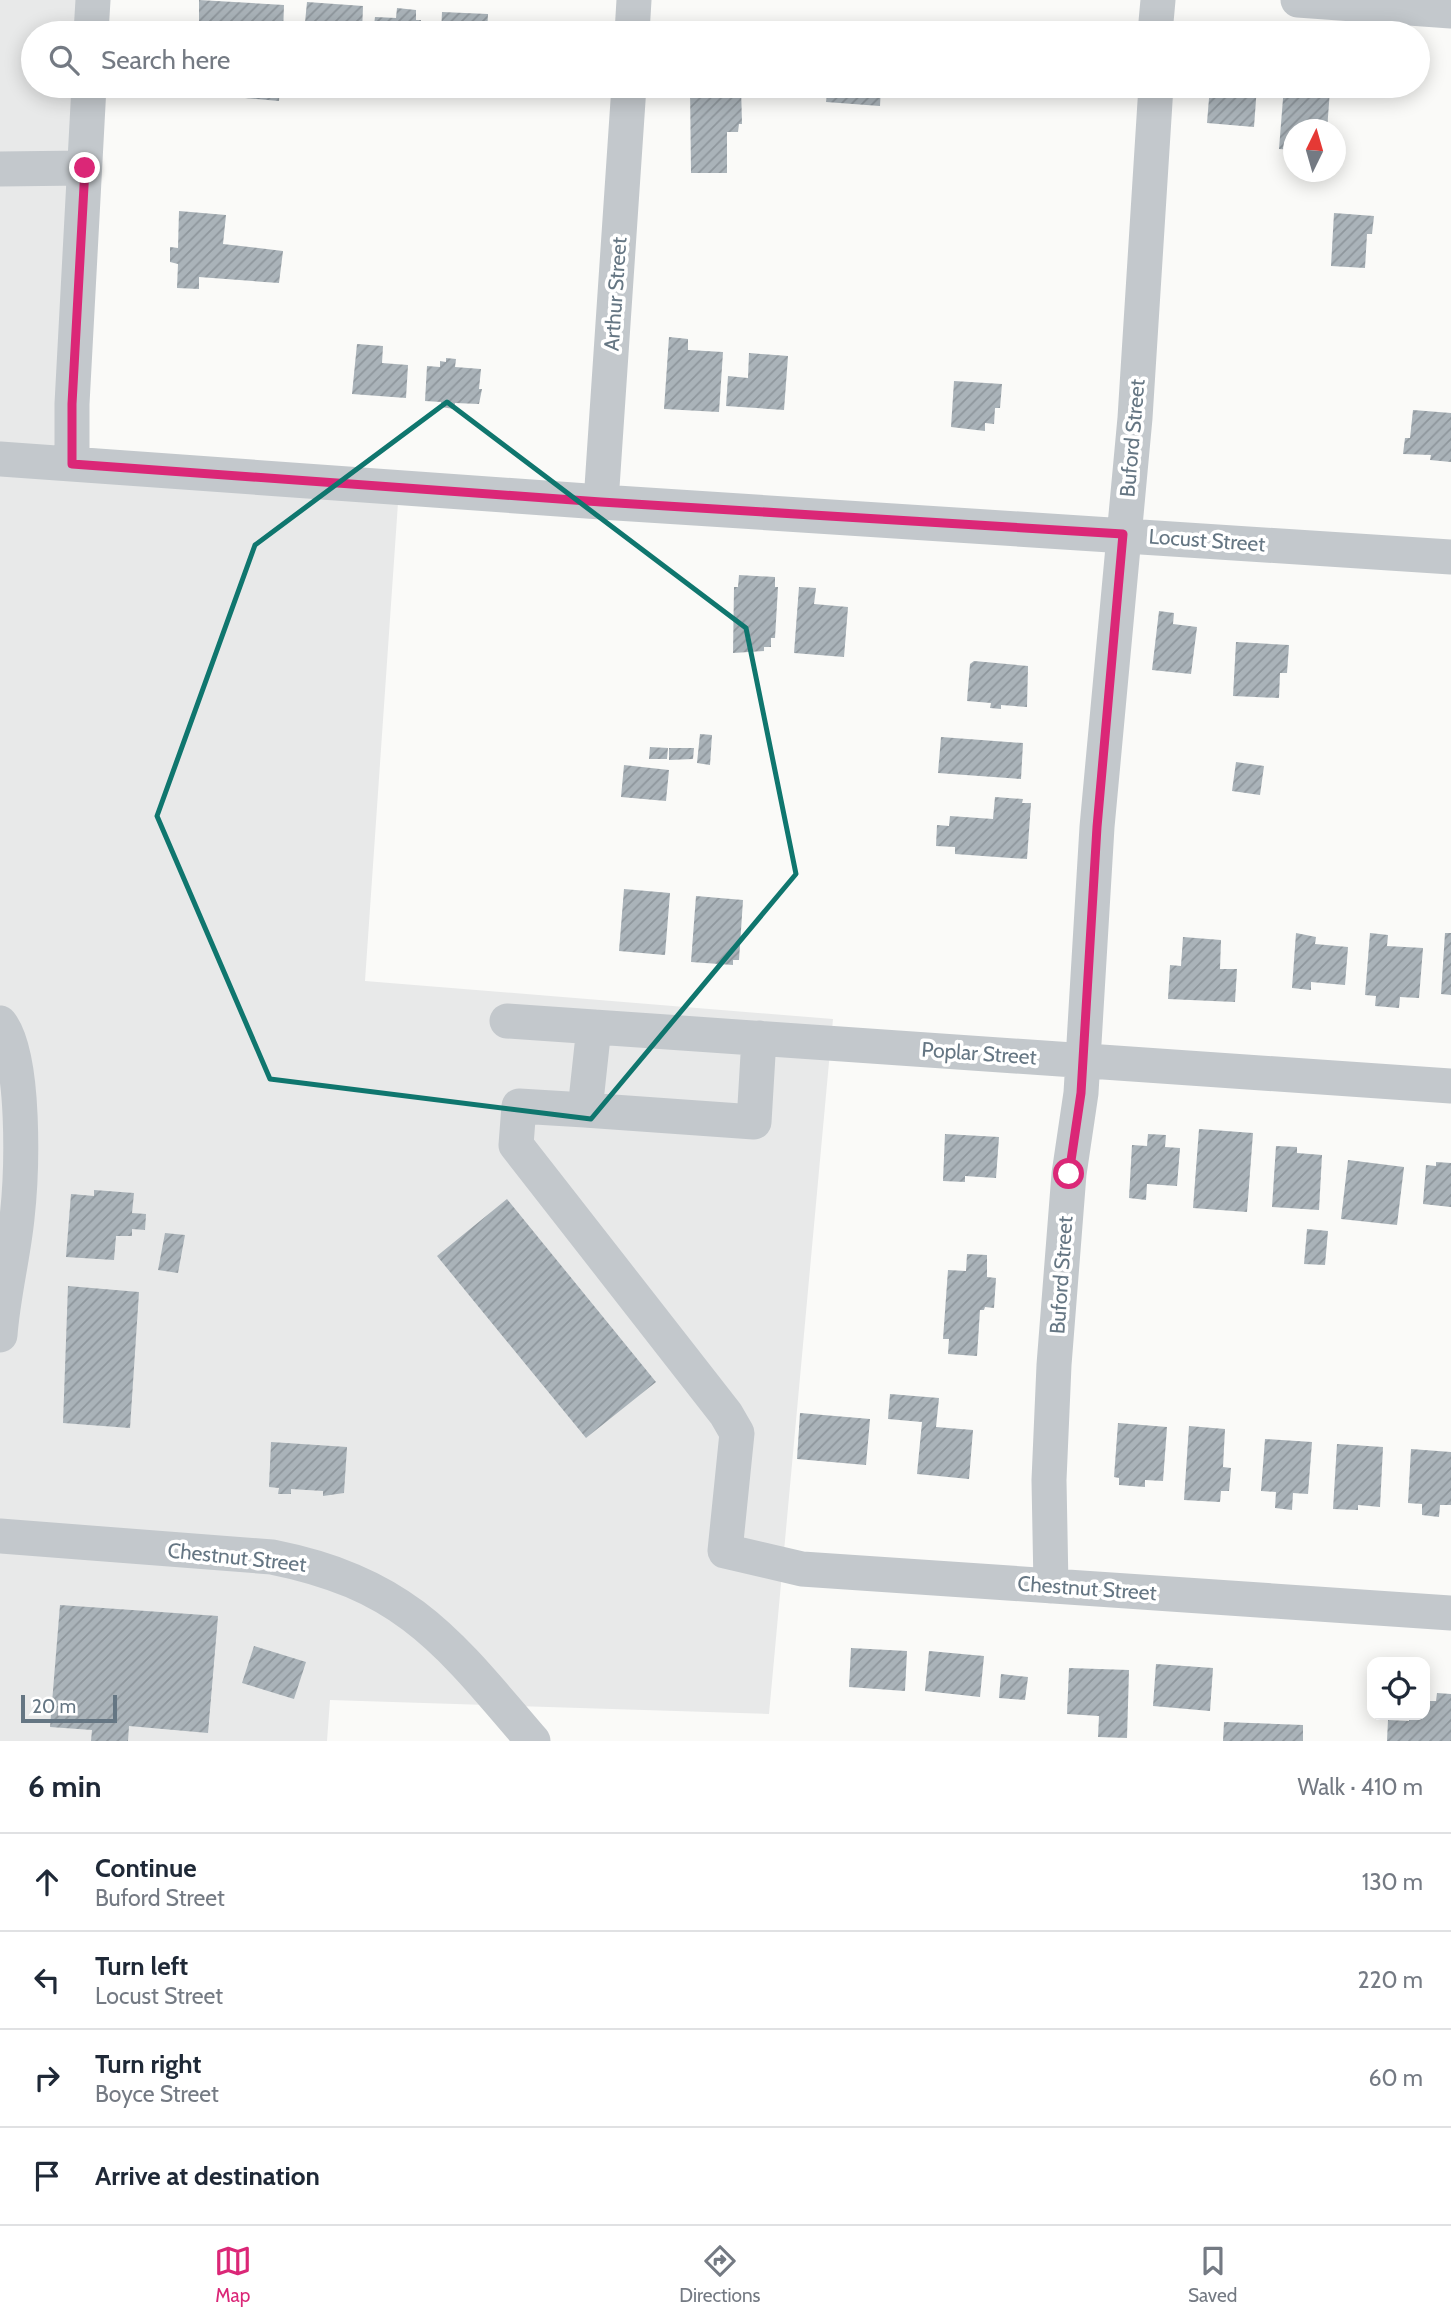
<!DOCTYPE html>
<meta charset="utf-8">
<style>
:root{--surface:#fff;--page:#f6f6f7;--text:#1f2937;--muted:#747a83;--line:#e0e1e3;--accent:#db2777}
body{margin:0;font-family:Cabin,sans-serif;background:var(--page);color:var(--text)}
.controls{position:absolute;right:21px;bottom:21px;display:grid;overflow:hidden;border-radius:14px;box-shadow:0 4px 18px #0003}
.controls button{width:63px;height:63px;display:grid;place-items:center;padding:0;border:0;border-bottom:2px solid var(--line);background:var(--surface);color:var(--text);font:35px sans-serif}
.compass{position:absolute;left:1283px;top:119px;width:63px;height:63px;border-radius:50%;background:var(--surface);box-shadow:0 4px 18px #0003;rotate:5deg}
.scale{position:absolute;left:21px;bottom:18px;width:96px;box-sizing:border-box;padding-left:7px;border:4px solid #657683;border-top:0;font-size:19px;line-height:24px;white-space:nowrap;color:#657683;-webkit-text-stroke:5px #fff;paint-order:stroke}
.stop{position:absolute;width:21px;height:21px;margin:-16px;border:5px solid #db2777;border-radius:50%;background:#fff}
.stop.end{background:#db2777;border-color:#fff;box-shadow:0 2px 7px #0008}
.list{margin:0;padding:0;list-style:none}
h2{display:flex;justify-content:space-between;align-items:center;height:91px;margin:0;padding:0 28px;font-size:30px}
h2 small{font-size:23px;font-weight:400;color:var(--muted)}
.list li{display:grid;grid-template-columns:46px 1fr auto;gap:21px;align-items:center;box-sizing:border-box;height:98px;padding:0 28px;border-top:2px solid var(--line)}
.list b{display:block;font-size:26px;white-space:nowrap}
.list p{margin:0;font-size:23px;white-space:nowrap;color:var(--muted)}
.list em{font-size:23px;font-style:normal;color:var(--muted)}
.icon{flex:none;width:38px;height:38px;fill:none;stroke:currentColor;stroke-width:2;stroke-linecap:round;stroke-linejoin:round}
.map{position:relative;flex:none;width:1451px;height:1741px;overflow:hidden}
.search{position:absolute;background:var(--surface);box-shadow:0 4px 18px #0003;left:21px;right:21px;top:21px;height:77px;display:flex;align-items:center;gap:18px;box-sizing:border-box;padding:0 24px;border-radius:38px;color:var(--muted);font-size:26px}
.sheet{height:483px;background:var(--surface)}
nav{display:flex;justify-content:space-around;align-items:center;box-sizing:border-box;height:98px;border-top:2px solid var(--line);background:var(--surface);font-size:19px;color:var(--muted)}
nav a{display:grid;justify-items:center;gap:4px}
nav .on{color:var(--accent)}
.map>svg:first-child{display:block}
.built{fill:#e8e9e9}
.building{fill:url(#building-hatch)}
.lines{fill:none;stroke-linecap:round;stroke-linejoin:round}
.minor{stroke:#c3c8cc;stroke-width:35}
.route{stroke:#db2777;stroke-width:9}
.marked{fill:none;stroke:#0f766e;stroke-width:5;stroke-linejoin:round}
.labels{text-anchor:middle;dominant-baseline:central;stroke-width:7;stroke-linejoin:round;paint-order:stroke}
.street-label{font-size:21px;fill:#657683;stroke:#fff}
</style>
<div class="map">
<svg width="1451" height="1741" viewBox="0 0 1451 1741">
<defs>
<pattern id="building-hatch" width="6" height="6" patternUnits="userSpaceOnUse" patternTransform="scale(1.75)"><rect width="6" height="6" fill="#aab3b9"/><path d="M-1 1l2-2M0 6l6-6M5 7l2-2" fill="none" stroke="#8e969c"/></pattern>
</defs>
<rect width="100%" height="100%" fill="#fafaf8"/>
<!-- built -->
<path class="built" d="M0,0H107L105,33H33V86H103L86,448L400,474L365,981L833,1019L769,1714L330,1700L327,1741H0Z"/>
<!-- building -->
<path class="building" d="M199,0L284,5L283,33H199Z
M307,2L363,6L362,33H304Z
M397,8L416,10V20H421L420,33H373L375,17L396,18Z
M442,12L488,14L487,33H441Z
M200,86H280L279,101L200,94Z
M690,86H741L742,124H739L738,132H727V173H691Z
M828,86H881L880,106L826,102Z
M1210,86H1257L1254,127L1207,123Z
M1284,86L1330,90L1327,130H1294V150L1279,149Z
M179,211L226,215L223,244L283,251L279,283L199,277V289L177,288L178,264L170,262V247L178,248Z
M1334,213L1374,216L1372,234H1367L1365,268L1331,266Z
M669,337L688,339V350L723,352L719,412L664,409Z
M357,344L383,346L382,363L408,365L406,398L352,394Z
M749,353L788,356L784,410L726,406L728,376L748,378Z
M446,358L456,359L455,367L481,369L479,389H482L479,404L455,403L454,409L441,407V402L425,401L427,366L440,367V361L446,362Z
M954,381L1002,384L1000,408H995L994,424L985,423V431L951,427Z
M1413,410L1451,413V462L1430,460L1431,455L1403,454L1405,438H1410Z
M739,575L775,577V587H778L775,638H771V647H764V651L733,653L734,587H738Z
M799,587L816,588L814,604L848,607L844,657L794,653Z
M1159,611L1174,613L1173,624L1197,627L1191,674L1152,670Z
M1236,642L1289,645L1287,673H1280L1279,698L1233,696Z
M974,661L1028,666L1027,707L1001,705V709L990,708L991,703L967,701L970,664Z
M700,734L712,735L710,765L697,763Z
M941,737L1023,743L1021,779L938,773Z
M650,747L668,748L667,759H649Z
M669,748H694L693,759L669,760Z
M1236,762L1264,766L1260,795L1232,791Z
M624,765L669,770L666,801L621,797Z
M995,797L1023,799L1022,803H1031L1027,859L955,854V847L936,846L937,825L949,826L950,816L993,819Z
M624,889L670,893L665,955L619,951Z
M696,896L743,900L739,960H733V965L691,962Z
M1296,933L1316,937L1315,944L1348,947L1345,985L1311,982V990L1292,988Z
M1370,933L1388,935L1387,946L1423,948L1419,998L1400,997L1399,1008L1375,1006L1376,996L1365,995Z
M1445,933H1451V995L1441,994Z
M1183,937L1221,940L1220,969H1237L1235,1002L1168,999L1170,965L1181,966Z
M1199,1129L1253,1133L1247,1212L1193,1208Z
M945,1134L999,1137L996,1178L965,1176V1182L943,1181Z
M1148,1134L1166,1135L1165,1147L1180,1148L1177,1186L1147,1184L1146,1200L1129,1198L1132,1145L1147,1146Z
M1276,1146L1297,1147V1153L1322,1155L1319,1210L1272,1207Z
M1348,1160L1404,1167L1397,1225L1341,1219Z
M1436,1162L1451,1163V1207L1423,1204L1426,1165L1436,1166Z
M94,1190L134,1193L132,1213L146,1214L145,1230L132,1229V1236H116L114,1260L66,1257L71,1194L94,1196Z
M507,1199L656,1382L586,1438L437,1256Z
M1307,1229L1328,1231L1325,1265L1304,1264Z
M165,1233L185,1235L178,1273L158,1270Z
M967,1254L987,1255V1277L996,1278L994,1308L985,1307L984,1310H980L977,1356L948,1354L949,1339H943L948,1270L966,1271Z
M68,1286L139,1292L130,1428L63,1423Z
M890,1394L939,1398L936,1427L973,1430L969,1479L917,1474L922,1422L888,1419Z
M800,1413L870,1419L866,1465L797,1459Z
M1118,1423L1167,1427L1163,1481L1145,1480V1487L1119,1485V1478L1114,1477Z
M1189,1426L1225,1429L1223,1467L1231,1468L1229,1491H1221L1220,1502L1184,1500Z
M1265,1439L1312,1442L1308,1494L1293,1493L1292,1510L1275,1508L1276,1492L1261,1491Z
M271,1442L347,1447L344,1493L323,1496V1491L291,1489V1494H278L279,1488L269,1487Z
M1337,1444L1383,1447L1380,1507L1358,1505V1510L1333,1509Z
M1411,1449L1451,1452V1505H1440L1439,1517L1422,1515V1504L1408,1503Z
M60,1605L218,1616L208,1733L129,1726L128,1741H91L92,1730L50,1727Z
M254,1646L306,1662L294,1699L242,1683Z
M851,1648L907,1651L905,1691L849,1687Z
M929,1651L984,1656L980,1697L925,1691Z
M1156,1664L1213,1668L1210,1711L1153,1706Z
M1069,1668L1129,1670L1127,1738L1098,1737L1099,1716L1067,1714Z
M1001,1674L1028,1677L1025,1700L999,1698Z
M1437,1693L1451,1694V1741H1387L1388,1720L1409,1721V1715H1425V1701H1436Z
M1224,1722L1303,1725V1741H1223Z"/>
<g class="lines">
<!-- minor -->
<path class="minor" d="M1298,0L1451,11
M91,33L93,0
M632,33L634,0
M1155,33L1158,0
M0,169L84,168
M0,459L601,502L1451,557
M72,464V404L89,86
M601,502L629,86
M507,1021L1451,1086
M0,1023C26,1056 22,1174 17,1218C13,1257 3,1295 0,1335
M594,1027L585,1110L754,1122L759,1038
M585,1110L519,1106L516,1145L726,1414L737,1433L725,1551L802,1569L1451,1613
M0,1536L272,1557C407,1584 448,1642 533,1741
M1051,1586L1049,1480L1054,1365L1069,1174L1081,1093L1097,827L1135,418L1156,86"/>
</g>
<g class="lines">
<!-- route -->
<path class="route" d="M85,168L72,404V464L601,502L1123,534L1097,827L1081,1093L1069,1174"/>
</g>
<!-- marked area -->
<path class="marked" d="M447,402L746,628L796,874L591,1119L270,1079L157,816L255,545Z"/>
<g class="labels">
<!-- street labels -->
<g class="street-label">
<text transform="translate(615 294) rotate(-86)">Arthur Street</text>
<text transform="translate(1132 438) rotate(-85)">Buford Street</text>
<text transform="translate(1207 540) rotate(4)">Locust Street</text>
<text transform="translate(979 1053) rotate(4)">Poplar Street</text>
<text transform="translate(1061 1275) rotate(-86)">Buford Street</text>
<text transform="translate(237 1557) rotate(6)">Chestnut Street</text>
<text transform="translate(1087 1588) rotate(4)">Chestnut Street</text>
</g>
</g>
</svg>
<div class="controls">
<button><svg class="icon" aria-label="locate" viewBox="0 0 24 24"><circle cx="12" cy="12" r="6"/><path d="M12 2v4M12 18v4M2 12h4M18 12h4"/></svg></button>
</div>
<svg class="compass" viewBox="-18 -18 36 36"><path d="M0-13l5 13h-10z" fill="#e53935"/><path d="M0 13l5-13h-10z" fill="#747a83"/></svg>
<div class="scale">20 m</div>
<div class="stop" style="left:1069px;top:1174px"></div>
<div class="stop end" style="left:85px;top:168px"></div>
<div class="search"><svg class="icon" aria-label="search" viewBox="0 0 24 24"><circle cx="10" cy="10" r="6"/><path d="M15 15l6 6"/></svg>Search here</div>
</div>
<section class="sheet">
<h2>6 min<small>Walk · 410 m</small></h2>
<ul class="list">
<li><svg class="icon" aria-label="ahead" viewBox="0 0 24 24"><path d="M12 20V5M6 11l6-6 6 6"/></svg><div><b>Continue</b><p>Buford Street</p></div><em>130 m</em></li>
<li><svg class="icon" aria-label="left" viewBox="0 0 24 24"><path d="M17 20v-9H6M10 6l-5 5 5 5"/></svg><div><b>Turn left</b><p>Locust Street</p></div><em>220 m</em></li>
<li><svg class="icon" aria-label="right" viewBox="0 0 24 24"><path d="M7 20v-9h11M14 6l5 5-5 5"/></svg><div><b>Turn right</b><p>Boyce Street</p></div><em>60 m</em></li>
<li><svg class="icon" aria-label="arrive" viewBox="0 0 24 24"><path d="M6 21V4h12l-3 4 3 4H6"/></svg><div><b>Arrive at destination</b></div></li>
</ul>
</section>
<nav>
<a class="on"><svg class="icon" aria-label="map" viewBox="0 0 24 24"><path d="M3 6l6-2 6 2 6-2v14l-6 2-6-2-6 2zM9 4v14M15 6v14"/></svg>Map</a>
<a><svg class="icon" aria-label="directions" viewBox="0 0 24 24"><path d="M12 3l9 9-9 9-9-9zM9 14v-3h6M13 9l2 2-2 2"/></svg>Directions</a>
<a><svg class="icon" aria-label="saved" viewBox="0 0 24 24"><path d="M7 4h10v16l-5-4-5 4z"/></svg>Saved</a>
</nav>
